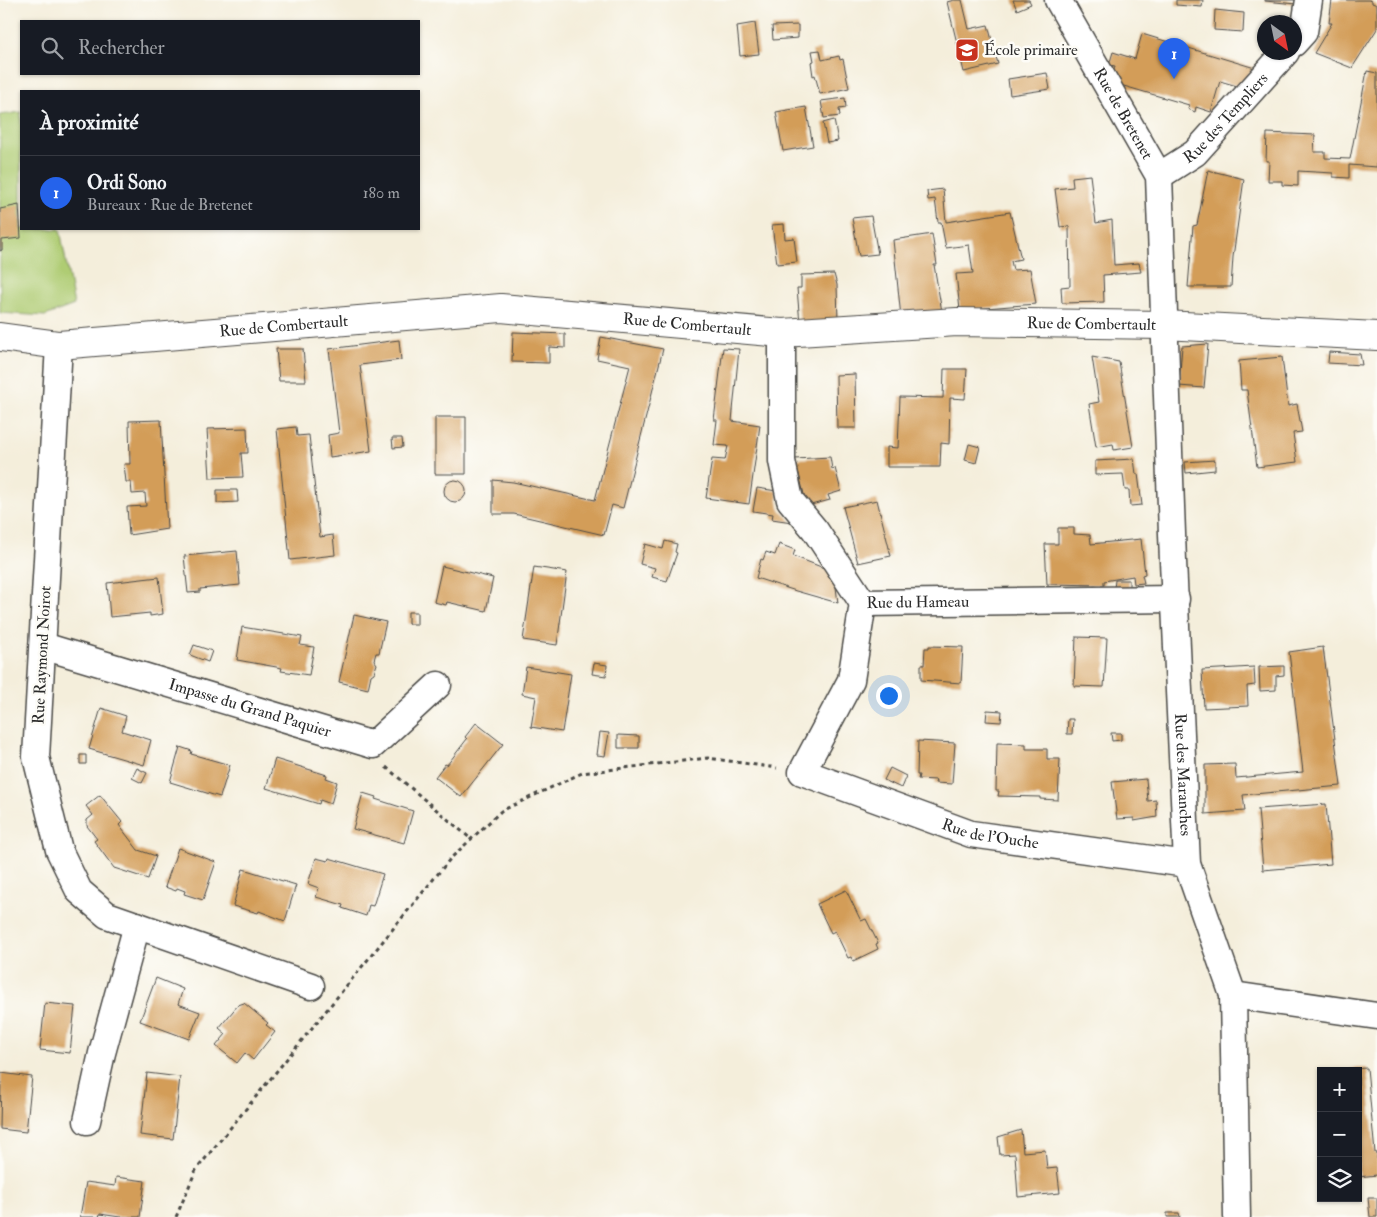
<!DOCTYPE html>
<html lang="fr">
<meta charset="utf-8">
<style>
:root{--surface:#171b24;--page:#20242c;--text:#f1f3f6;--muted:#9ea1a6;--line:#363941;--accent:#2563eb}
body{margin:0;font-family:"IM FELL Double Pica",serif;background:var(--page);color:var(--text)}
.controls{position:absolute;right:15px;bottom:15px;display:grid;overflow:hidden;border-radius:0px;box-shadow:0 1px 4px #0004}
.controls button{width:45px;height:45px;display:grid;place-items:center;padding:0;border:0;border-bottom:1px solid var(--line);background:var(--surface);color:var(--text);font:25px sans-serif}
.compass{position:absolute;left:1257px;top:15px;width:45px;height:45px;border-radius:50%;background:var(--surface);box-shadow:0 1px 4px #0004;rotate:147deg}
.you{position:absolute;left:888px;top:695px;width:18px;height:18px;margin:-12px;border:4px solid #fff;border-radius:50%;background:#1a73e8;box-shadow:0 0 0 8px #1a73e833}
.badge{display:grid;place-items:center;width:32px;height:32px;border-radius:50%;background:var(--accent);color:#fff;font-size:16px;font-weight:700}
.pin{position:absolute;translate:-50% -41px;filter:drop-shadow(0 1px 2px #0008)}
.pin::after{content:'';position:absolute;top:26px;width:18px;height:15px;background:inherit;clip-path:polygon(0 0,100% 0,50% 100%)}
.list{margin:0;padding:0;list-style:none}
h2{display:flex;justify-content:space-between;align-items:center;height:65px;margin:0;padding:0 20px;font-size:21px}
h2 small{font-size:16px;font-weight:400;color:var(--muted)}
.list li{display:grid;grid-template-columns:32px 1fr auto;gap:15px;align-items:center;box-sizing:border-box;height:75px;padding:0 20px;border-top:1px solid var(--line)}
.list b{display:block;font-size:19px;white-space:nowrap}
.list p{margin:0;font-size:16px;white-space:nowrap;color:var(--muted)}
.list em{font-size:16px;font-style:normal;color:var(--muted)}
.icon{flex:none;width:28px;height:28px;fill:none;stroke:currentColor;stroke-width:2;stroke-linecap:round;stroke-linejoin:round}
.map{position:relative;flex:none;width:1377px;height:1217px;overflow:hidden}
.search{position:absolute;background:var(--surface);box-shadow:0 1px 4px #0004;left:20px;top:20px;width:400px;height:55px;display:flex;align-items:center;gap:12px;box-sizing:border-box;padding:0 18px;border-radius:0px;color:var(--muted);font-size:19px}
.panel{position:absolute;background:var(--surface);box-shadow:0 1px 4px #0004;left:20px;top:90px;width:400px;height:140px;border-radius:0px}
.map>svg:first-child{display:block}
.green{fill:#afcc73;stroke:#6d7c4f}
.building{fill:#d39d59}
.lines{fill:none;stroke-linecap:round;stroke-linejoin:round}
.street-casing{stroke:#494845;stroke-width:29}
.secondary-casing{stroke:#494845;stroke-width:30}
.path{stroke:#494845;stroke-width:3;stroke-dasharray:4 4;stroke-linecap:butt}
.street{stroke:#fff;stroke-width:26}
.secondary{stroke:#fff;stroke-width:28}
.labels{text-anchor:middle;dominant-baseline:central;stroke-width:5;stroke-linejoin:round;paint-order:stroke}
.poi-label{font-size:16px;fill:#2b2b2b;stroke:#fdfcf7;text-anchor:start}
.street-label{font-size:16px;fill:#2b2b2b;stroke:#fdfcf7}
</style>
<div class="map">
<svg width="1377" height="1217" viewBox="0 0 1377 1217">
<rect width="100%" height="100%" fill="#fdfcf7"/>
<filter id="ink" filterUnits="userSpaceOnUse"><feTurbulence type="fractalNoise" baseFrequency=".02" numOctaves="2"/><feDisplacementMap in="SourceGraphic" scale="10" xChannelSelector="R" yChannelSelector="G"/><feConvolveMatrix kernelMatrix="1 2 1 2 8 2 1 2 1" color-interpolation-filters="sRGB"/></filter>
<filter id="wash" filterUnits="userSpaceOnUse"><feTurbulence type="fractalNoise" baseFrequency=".0096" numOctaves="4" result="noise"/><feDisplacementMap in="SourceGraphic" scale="20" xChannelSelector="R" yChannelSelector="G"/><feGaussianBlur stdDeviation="1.12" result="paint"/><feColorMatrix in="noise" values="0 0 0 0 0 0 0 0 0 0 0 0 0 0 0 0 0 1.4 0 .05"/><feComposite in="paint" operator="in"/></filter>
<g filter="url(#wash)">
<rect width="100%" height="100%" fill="#f4eedb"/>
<!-- green -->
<path class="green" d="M21,112V229H60L74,305L45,316L0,313V115Z"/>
<g id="blocks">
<!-- building -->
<path class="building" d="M954,0H962L969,29L988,25L998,64L964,72L947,2Z
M1013,0H1029L1031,4L1017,10Z
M1176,0H1203L1202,7L1176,5Z
M1265,0H1296V4L1265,1Z
M1332,0H1369L1372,1V3L1377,5V29L1352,68L1314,53L1332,23H1329Z
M1215,10L1244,13L1243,32L1214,30Z
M755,23L759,54L740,56L737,26Z
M798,25V38L773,40L772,26Z
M1142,34L1255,68L1237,86L1220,81L1211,112L1196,107L1195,112L1188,109L1189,105L1110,82L1115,66L1109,65L1113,52L1135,59Z
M820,50L822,60L839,56L840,60L843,59L849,88L820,94L815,75L813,76L811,62L814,61L812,51Z
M1367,71L1377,73V167L1349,165V178L1333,177V173L1298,171V186L1282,185V181H1268L1269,161H1266L1267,133L1315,135L1314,152H1325V158L1350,159Z
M1047,73L1050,89L1010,95L1008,79Z
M845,98L846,108L839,109L840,116L824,118L821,101Z
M806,107L813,146L783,151L776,112Z
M834,120L838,141L827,143L823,123Z
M1208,170L1244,179L1233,257L1231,287H1188L1193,226L1197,225Z
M1090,175L1096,223L1112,220L1114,265L1139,263L1141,272L1103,275L1104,302L1062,303L1061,287L1070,286L1069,226L1060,227L1055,189L1073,187L1072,177Z
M943,189L946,222L1010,212L1021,259L1011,261L1013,270L1030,269L1036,304L960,310L956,274L973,273L969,245L946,248L941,222H938L935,199L928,200L927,191Z
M19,205L21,238L2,240V250L0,251V209Z
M871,216L878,254L859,256L852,218Z
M784,224L785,239L794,238L797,262L777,264L772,225Z
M932,234L937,265H934L942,312L901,317L893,240Z
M834,274L837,285L838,322L800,324L797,288H801V275Z
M513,332L565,334V348L549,347V363L512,362Z
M601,337L663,349L623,508L612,505L604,535L514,514H493V480L513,482L595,500L630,366L597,359Z
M399,340L401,360L360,365L371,451L330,457L328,435L339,433L329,349Z
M1208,344L1204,388L1179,386L1182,346Z
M723,348L739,349L732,421L760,425L749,504L706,498L712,459L725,460L728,446L714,445L717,420H714Z
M276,349H303L306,381H279Z
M1329,352L1360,354L1362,365L1328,363Z
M1092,357L1119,362L1133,447L1114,450L1113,444L1096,447L1089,404L1099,402Z
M1282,357L1288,406L1297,404L1302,432L1293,433L1297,462L1257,467L1247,390H1241L1239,361Z
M944,369H967L965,399L950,398L949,444L941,443L940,467H887V447L898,448L900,397L943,398Z
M855,374L856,428H837L836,375Z
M435,417H466V474H435Z
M161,420L167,529L129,535L127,507L146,506L145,493L132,494L131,482H126L124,464H130L129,421Z
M296,427L297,436L309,435L320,537L333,535L335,555L290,560L277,429Z
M247,428L248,453H241L243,477L210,478L207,429Z
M392,438H402L403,447L393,448Z
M969,444L980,447L976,463L965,460Z
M830,457L832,469L835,468L841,491L828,495L830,500L807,506L795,459Z
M1134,459L1136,474H1138L1142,505L1130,506L1129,490H1125L1123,474L1095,475V461Z
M1215,460V470L1186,473L1185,462Z
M444 491a11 11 0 1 1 22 0a11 11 0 1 1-22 0Z
M757,488L777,491L779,508L792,522L772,519L773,514L753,511Z
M217,490H237L238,502L217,503Z
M877,500L891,556L858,563L843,507Z
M1058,528H1074V534L1090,535L1091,544L1141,539L1145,574L1142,575L1144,583L1134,584L1133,576L1104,581V585L1047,584L1045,544H1058Z
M665,541L677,544L675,552L677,553L667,581L652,577L655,568L640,564L645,544L663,549Z
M779,544L795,550L793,556L834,572L838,603L796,591L756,578L761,559L763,560L766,552L775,555Z
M237,551L240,585L200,589V592L188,593L184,556Z
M442,566L493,578L486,611L447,602L446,605L434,602Z
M534,567L567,572L557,645L523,640Z
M159,577L163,614L150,616V613L110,617L107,583Z
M1115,580H1129V589H1114Z
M408,612H417V624H408Z
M354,615L386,622L379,653H376L374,660L377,664L374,673L371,675L368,689L339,682Z
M242,627L302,637L300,645L314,647L309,675L281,671L282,668L237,660Z
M1076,637L1107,638L1104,687L1074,686Z
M194,645L212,651L208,662L190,655Z
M929,646L963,647L961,683L921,680V665H924L925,648H929Z
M1323,647L1341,786L1243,795L1245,811L1205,814V765L1235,764L1236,778L1303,772L1289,652Z
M594,663L607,665L606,676L592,674Z
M1284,666V675L1276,676V690L1260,691L1259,667Z
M526,667L571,674L562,732L531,727L536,697L522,694Z
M1254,667L1255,685L1247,686L1248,706L1204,708L1202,670Z
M101,708L126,716L122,731L151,740L144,765L89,749Z
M987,710L1002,711L1001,722L986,721Z
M1068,719H1073L1072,734H1067Z
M476,723L503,744L461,797L435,777L445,764L447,765L467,739L465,737Z
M600,732L609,733L605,756L597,755Z
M1111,733H1121V740L1112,741Z
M618,735L639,736V748H618Z
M918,741L955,743L952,784L935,783L936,780L918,779L919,775H917Z
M997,743L1026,744V749H1047V759H1060L1058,800L1040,799V797L998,796L999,791H996Z
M180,747L192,751L191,754L230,765L220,797L170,782Z
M80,755H86V764H80Z
M275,759L327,775L326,778L337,782L331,804L320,800L319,804L266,788Z
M137,768L147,773L142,783L132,778Z
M890,768L906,776L901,788L884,780Z
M1146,779L1148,801L1156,800L1157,817L1134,821V818L1117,819L1112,782Z
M363,793L376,797L375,799L413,811L404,843L353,829Z
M100,795L122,822L119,825L138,850L156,856L148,879L114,868L94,841L97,839L87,826V820L93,815L86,806Z
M1326,804L1331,864L1263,870L1258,809Z
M178,848L216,862L203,900L184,894L185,891L177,888L176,891L165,887Z
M316,858L328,861L329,858L383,874L373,906L369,905L366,916L342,908L343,905L316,897L319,888L308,884Z
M243,869L296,885L285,921L259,911L258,913L233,906Z
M846,890L861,921L866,919L878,943L876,944L878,949L853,961L851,957L848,958L835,931L831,933L817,904Z
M156,978L183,989L178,1004L200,1012L189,1039L140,1021Z
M45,1003L75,1006L70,1053L40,1050Z
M244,1003L268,1023L266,1025L275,1032L253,1060L245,1053L237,1063L216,1046L226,1034L219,1028L238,1005Z
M1367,1068L1375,1153H1377V1175L1358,1177V1071H1350V1069Z
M1,1073L32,1077L26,1132L0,1129Z
M147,1073L180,1077L173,1139L140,1135Z
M1021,1130L1023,1152L1045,1150L1047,1169L1057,1168L1060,1193L1018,1197L1015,1154L1000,1155L998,1137Z
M116,1177L145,1181L140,1217H120L100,1214L99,1217H80L86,1182L115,1186Z
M1368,1198H1377V1217H1370Z
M1167,1213H1179L1180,1217H1167Z"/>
</g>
</g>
<g filter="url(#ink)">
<use href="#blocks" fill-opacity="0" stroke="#494845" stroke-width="1"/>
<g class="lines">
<!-- street casing -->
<g class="street-casing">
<g id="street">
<path id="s1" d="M1058,0L1159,176L1173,561L1187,864L1233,995L1237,1217"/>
<path d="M1294,43L1304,32L1309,0"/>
<path id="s2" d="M1159,176L1195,153L1286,52"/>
<path id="s3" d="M782,333V461L790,500L815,530L863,603L1176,599"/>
<path d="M59,345L36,757L59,850L79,891L107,915L311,986"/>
<path id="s4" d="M863,603L851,680L802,772L971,834L1187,864"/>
<path id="s5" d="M43,646L373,745L438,685"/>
<path d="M1233,995L1377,1016"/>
<path d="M87,1121L102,1053L137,925"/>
</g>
</g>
<!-- secondary casing -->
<g class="secondary-casing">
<g id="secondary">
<path id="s6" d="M0,337L59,345L501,308L782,333L957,322L1164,325L1377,336"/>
</g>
</g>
<!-- path -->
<path class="path" d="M386,767L471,839
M176,1217L196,1170L450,859L501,811L582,773L708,758L777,768"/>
<!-- street -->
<use href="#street" class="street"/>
<!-- secondary -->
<use href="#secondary" class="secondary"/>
</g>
</g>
<!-- icons -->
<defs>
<g id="school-square" transform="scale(1.25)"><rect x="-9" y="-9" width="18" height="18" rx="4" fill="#c8321e" stroke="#fdfcf7"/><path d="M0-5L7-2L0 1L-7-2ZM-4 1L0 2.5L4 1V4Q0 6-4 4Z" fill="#fff"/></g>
</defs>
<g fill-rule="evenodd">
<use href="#school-square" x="967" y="50"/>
</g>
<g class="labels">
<!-- poi labels -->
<g class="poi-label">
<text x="984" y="50">École primaire</text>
</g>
<!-- street labels -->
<g class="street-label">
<text stroke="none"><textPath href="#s1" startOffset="131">Rue de Bretenet</textPath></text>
<text stroke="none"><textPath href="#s2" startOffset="89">Rue des Templiers</textPath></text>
<text stroke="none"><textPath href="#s6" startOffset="1095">Rue de Combertault</textPath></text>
<text stroke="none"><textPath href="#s6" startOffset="690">Rue de Combertault</textPath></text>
<text stroke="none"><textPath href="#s6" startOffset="285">Rue de Combertault</textPath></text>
<text stroke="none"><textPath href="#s3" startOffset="349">Rue du Hameau</textPath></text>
<text transform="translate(42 655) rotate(-87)">Rue Raymond Noirot</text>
<text stroke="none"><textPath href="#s5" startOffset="216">Impasse du Grand Paquier</textPath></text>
<text stroke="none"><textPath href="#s1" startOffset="802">Rue des Maranches</textPath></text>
<text stroke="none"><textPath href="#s4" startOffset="381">Rue de l'Ouche</textPath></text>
</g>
</g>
</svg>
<div class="controls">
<button>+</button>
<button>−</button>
<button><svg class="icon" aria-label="layers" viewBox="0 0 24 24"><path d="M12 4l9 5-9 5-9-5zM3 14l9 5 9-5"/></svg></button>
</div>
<svg class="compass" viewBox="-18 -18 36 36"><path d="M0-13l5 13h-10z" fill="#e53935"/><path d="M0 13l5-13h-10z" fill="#9ea1a6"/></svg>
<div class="you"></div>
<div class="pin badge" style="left:1174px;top:79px">1</div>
<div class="search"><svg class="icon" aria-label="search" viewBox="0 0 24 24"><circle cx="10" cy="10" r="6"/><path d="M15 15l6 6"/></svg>Rechercher</div>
<section class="panel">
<h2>À proximité<small></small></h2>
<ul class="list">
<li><span class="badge">1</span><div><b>Ordi Sono</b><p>Bureaux · Rue de Bretenet</p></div><em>180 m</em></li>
</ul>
</section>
</div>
